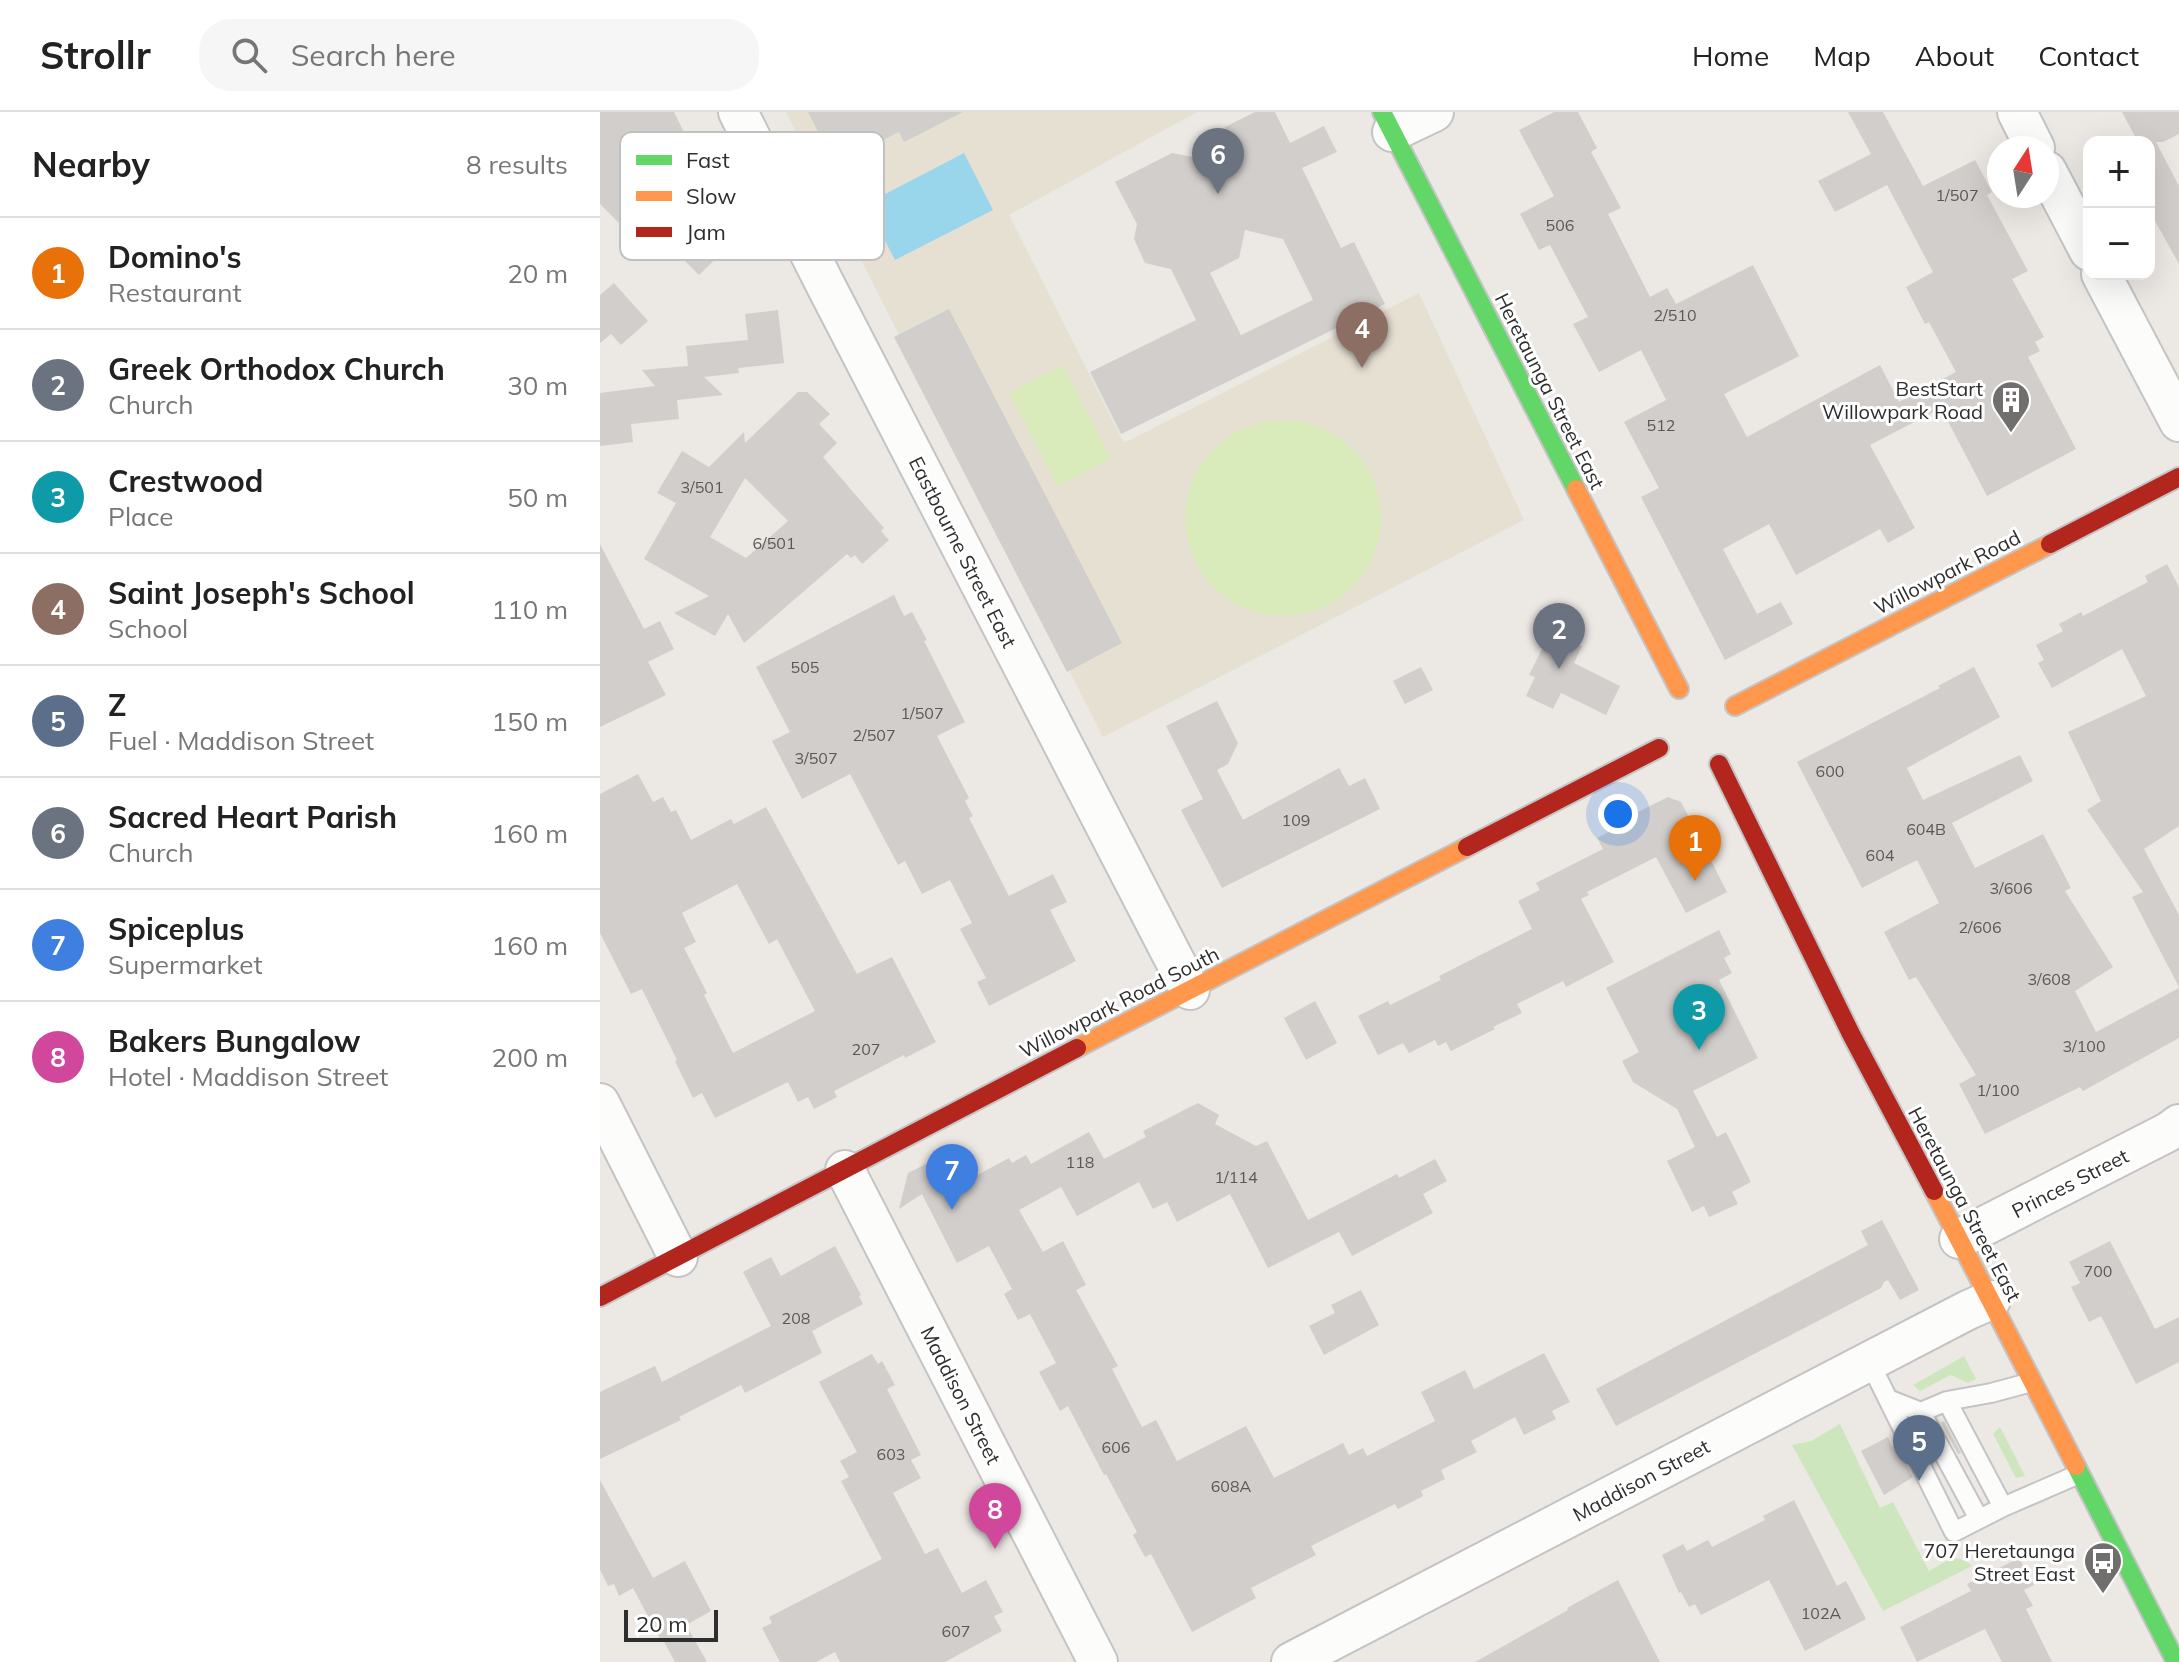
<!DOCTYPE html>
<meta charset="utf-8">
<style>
:root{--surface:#fff;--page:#f6f6f6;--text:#222;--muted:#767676;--line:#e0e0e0;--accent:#0f766e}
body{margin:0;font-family:Mulish,sans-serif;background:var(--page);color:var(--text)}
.controls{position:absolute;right:24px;top:24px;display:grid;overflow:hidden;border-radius:16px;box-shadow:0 8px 32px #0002}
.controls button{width:72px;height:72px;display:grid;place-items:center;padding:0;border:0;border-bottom:2px solid var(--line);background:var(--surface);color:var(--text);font:40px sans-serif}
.compass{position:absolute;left:1387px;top:24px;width:72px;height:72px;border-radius:50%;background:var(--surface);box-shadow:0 8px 32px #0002;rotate:12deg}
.scale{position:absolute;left:24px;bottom:20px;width:94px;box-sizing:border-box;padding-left:8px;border:4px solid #2e2e2e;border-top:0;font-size:22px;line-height:28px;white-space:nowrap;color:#2e2e2e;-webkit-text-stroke:6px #fff;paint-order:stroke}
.you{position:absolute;left:1018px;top:702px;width:28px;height:28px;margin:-20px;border:6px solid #fff;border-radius:50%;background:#1a73e8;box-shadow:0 0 0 12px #1a73e833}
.badge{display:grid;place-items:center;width:52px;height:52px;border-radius:50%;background:var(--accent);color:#fff;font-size:26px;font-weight:700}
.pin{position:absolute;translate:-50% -66px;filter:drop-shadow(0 2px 4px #0008)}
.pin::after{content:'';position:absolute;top:42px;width:28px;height:24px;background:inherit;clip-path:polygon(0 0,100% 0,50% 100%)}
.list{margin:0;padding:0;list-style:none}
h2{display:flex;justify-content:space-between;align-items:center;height:104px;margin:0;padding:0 32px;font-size:34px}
h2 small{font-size:26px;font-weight:400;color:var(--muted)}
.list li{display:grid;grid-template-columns:52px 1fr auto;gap:24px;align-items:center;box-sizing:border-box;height:112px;padding:0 32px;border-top:2px solid var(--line)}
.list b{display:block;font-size:30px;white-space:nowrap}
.list p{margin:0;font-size:26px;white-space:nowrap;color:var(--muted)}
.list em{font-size:26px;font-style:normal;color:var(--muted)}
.icon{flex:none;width:44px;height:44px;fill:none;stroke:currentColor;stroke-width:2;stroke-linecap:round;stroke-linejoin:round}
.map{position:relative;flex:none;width:1579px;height:1550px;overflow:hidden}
header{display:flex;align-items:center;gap:48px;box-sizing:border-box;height:112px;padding:0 40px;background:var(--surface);border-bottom:2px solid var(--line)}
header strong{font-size:38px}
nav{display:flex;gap:44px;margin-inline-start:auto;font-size:28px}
.search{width:560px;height:72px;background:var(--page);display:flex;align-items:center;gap:20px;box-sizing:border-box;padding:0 28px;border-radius:32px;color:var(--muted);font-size:30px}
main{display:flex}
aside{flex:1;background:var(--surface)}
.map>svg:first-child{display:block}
.education{fill:#e6e0d3}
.green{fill:#cee6be}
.pitch{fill:#d9eabb}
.water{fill:#99d6ec}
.building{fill:#d1cecb;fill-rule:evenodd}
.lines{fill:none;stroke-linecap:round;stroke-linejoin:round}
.lane-casing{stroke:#c5c4c5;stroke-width:22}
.street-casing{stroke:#c5c4c5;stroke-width:42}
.fast-casing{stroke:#c5c4c5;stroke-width:22}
.slow-casing{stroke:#c5c4c5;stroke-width:22}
.jam-casing{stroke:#c5c4c5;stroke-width:22}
.lane{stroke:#fcfcfb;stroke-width:18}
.street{stroke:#fcfcfb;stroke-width:38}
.fast{stroke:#63d668;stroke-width:18}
.slow{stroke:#ff974d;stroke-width:18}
.jam{stroke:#b3261e;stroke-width:18}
.labels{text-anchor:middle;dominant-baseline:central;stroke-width:6;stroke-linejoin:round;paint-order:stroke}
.number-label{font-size:16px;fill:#585857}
.poi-label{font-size:20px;fill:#2e2e2e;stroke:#fff;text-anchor:end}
.street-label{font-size:20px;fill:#2e2e2e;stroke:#fff}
.key{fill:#fff;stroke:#c0c0c0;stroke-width:2}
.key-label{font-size:22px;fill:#2e2e2e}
</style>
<header>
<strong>Strollr</strong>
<div class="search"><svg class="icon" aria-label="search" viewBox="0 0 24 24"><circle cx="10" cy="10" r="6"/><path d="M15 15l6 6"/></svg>Search here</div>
<nav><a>Home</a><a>Map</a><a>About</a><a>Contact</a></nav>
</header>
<main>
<aside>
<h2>Nearby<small>8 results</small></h2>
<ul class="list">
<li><span class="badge" style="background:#e8710a">1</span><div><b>Domino's</b><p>Restaurant</p></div><em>20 m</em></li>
<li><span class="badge" style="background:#6b7280">2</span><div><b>Greek Orthodox Church</b><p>Church</p></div><em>30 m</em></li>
<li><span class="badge" style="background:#0f9aa8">3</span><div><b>Crestwood</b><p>Place</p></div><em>50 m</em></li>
<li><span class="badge" style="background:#8d6e63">4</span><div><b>Saint Joseph's School</b><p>School</p></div><em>110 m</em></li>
<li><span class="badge" style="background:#5c6f8a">5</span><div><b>Z</b><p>Fuel · Maddison Street</p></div><em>150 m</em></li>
<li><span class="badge" style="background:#6b7280">6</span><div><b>Sacred Heart Parish</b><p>Church</p></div><em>160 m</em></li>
<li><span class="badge" style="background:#3f7fe0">7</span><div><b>Spiceplus</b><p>Supermarket</p></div><em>160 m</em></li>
<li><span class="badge" style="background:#d1479c">8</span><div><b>Bakers Bungalow</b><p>Hotel · Maddison Street</p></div><em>200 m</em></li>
</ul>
</aside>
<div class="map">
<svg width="1579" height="1550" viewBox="0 0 1579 1550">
<rect width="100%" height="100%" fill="#ece8e4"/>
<!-- education -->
<path class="education" d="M186,0H597L409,103L524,331L819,181L924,408L503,625Z"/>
<!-- green -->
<path class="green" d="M1364,1244L1376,1267L1368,1271L1351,1263L1320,1279L1313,1273Z
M1240,1312L1280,1396L1293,1390L1329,1459C1345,1451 1355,1438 1372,1454L1283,1499L1192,1333L1211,1329Z
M1400,1315L1425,1364L1416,1366L1393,1322Z"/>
<!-- pitch -->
<path class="pitch" d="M463,253L511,347L457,374L409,281Z
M585 406a98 98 0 1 1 196 0a98 98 0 1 1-196 0Z"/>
<!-- water -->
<path class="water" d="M364,41L393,98L295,148L266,92Z"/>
<!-- building -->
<path class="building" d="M0,0H74L87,26L40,50L101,111L114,99L139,124L99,163L54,118L40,132L0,92Z
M208,0H363L304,30L299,20L235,53Z
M655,0H675L690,31L724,14L737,40L702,56L741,136L754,130L785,192L521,322L490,260L596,208L571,157L545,151L534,127L537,112L515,70L572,41L598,46L622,34L625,15ZM645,118L683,127L713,188L641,223L610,161L639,146Z
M954,0H978L997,36L991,40L1021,96L1008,102L1050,185L1067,176L1076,192L1153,153L1199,244L1124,282L1147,325L1280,253L1299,290L1356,260L1329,210L1325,212L1306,175L1333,160L1287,73L1235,100L1218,69L1271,42L1248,0H1283L1323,74L1375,48L1392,80L1387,83L1428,159L1412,167L1444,225L1435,230L1440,239L1428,245L1476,337L1387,384L1341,296L1270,333L1315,416L1288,431L1280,417L1196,463L1169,412L1123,437L1157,502L1181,490L1193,512L1125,548L1041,385L1059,376L1024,310L1066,288L1041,238L999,260L973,212L988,205L950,133L939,138L920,102L954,84L919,18Z
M1522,0H1579V22L1563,30H1556L1579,74V152L1549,98V30H1538Z
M14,171L48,209L21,233L11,222L0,231V183Z
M349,197L522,531L467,560L294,225Z
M178,198L184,251L138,256L139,261L104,265L123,283L77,288L79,307L31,312L33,330L0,334V281L55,274L42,258L88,254L86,234L148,228L145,202Z
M198,280H207L230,302L219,312L237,331L223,345L284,416L281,419L289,428L262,452L255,443L251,446L247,442L144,531L128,502L115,524L74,501L109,484L44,447L76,391L57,381L82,339L109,355L144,320L145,331ZM145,366L188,409L146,446L110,425Z
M0,432L44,517L60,509L74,537L48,550L66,583L0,615Z
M1567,452L1579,475V714L1544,737L1579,803V875L1532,785L1543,780L1487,698L1501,689L1468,620L1546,584L1522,537L1452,576L1438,551L1444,548L1436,533L1463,519L1459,512L1481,500L1483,504L1548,470L1545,464Z
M294,483L304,504L312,500L327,528L324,529L365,610L337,624L369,686L365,689L373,704L369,706L409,784L453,762L467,790L450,798L476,849L389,894L377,870L386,866L360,817L372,811L350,768L322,782L305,749L298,753L250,662L202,687L172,629L190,620L156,555Z
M951,519L982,534L974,551L1020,574L1006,603L961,581L953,597L926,584L935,565L929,563Z
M821,555L833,578L805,592L793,569Z
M1374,555L1400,605L1307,656L1323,688L1420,643L1433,669L1352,711L1375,756L1443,722L1471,776L1465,779L1513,855L1475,879L1496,920L1579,876V926L1483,979L1480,975L1385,1022L1359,972L1376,963L1316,865L1309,868L1284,820L1339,791L1317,748L1262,776L1197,650L1340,576L1338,574Z
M617,589L638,631L628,652L617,658L643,708L739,656L749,674L765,666L780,697L622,776L581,698L603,687L566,614Z
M38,662L53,690L63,685L71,700L76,698L91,728L131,707L134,712L166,695L257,862L292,845L336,930L305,946L304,943L234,979L237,985L214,997L208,985L198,990L188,970L115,1006L102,981L93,986L75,949L77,948L42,877L31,882L0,821V682ZM137,772L169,832L177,827L215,899L133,941L104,883L107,881L84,836L96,830L82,801Z
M1068,685L1081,690L1127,780L1086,801L1056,745L987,780L989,783L981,787L1014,850L966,875L963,869L917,892L922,901L893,915L895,917L851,939L846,930L838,934L835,928L809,941L803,931L778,943L758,904L788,889L790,893L841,868L839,864L932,817L918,789L940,778L936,771L1003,737L997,726L1038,705L1036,701Z
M1119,818L1131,842L1124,846L1132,861L1119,868L1158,946L1093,979L1117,1025L1126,1020L1151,1070L1132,1080L1138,1092L1109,1105L1104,1094L1092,1100L1067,1049L1095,1035L1077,997L1033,970L1022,949L1039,940L1006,876Z
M715,889L737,931L706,948L684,906Z
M598,991L619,1003L615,1012L656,1034L667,1029L708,1108L797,1062L799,1066L835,1047L847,1069L823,1082L833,1101L752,1144L739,1120L668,1156L630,1082L577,1110L567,1090L553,1097L539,1070L477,1104L461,1075L419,1098L443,1140L463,1129L486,1173L476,1178L518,1254L512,1257L542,1315L556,1308L577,1349L646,1314L674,1366L743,1331L749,1343L763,1336L767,1344L835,1309L821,1280L865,1258L874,1277L944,1241L970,1290L952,1299L956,1307L924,1323L915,1305L871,1329L877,1340L841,1358L845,1367L821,1379L823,1384L798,1397L795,1392L711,1434L716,1443L651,1476L656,1486L592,1520L551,1442L545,1445L533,1423L537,1420L506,1362L504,1363L468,1294L460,1299L439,1260L456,1251L430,1202L418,1208L404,1182L412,1177L389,1134L357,1151L322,1082L299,1097L308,1061L346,1042L361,1072L409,1046L412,1051L426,1043L431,1052L489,1020L504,1047L546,1025L543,1019Z
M1282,1108L1319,1178L1300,1188L1288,1168L1284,1170L1281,1176L1016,1314L996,1277L1268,1133L1261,1119Z
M1510,1129L1555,1217L1579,1205V1250L1536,1272L1501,1204L1489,1210L1471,1175L1480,1171L1469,1150Z
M235,1134L261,1183L259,1184L263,1192L212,1219L222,1241L145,1281L141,1273L79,1305L81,1308L0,1347V1280L55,1254L62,1270L171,1214L143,1160L171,1145L181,1164Z
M761,1178L779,1213L724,1243L709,1214L735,1201L731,1193Z
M272,1242L278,1252L282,1249L295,1273L287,1277L321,1343L311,1348L321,1366L293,1381L325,1442L338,1436L362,1481L386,1468L403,1500L394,1504L402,1519L345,1550H240L235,1540L216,1550H180L162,1516L172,1511L169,1505L282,1447L241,1369L249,1365L240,1349L257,1340L219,1270Z
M1344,1309L1361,1341L1358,1342L1341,1311Z
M1288,1325L1292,1335L1297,1333L1313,1365L1284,1383L1261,1339Z
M0,1368L53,1466L85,1449L111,1499L86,1513L107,1550H75L62,1526L60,1527L33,1476L19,1484L14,1472L8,1474L0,1458Z
M1194,1388L1237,1474L1246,1469L1266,1507L1205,1539L1169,1468L1101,1503L1095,1492L1089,1495L1081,1480L1079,1481L1062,1443L1083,1432L1087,1439L1108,1428L1112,1435L1165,1408L1163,1404Z
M1419,1446L1434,1473L1424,1478L1433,1494L1426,1497L1452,1550H1402L1385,1517L1317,1550L1300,1515L1371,1479L1367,1472Z
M1018,1468L1060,1550H875L968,1498L967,1496Z"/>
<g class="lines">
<!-- lane casing -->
<g class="lane-casing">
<path id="lane" d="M1269,1249L1354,1420L1403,1395L1479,1362
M1288,1287L1321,1300L1379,1407
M1347,1289L1391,1281L1432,1270
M1321,1300L1347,1289L1403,1395"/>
</g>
<!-- street casing -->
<g class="street-casing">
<path id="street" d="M138,0L226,174L590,878
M1417,0L1435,36
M792,20L834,0
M1447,59L1489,139
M1501,162L1579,310
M0,991L78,1145
M245,1058L498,1550
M1359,1127L1568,1020L1579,1012
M691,1550L1368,1198L1391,1188"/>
</g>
<!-- fast casing -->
<g class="fast-casing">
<path id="fast" d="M782,0L976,377
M1476,1354L1576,1550"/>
</g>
<!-- slow casing -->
<g class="slow-casing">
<path id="slow" d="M976,377L1079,577
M1135,594L1450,432
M477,936L867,735
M1334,1079L1476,1354"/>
</g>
<!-- jam casing -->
<g class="jam-casing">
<path id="jam" d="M1450,432L1579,365
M1119,652L1251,922L1334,1079
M867,735L1059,636
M0,1185L477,936"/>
</g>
<!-- lane -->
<use href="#lane" class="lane"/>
<!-- street -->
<use href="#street" class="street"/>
<!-- fast -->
<use href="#fast" class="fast"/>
<!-- slow -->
<use href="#slow" class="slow"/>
<!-- jam -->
<use href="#jam" class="jam"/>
</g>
<!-- icons -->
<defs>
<g id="building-pin" transform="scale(2)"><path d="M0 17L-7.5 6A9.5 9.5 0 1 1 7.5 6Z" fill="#706f6e" stroke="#fff"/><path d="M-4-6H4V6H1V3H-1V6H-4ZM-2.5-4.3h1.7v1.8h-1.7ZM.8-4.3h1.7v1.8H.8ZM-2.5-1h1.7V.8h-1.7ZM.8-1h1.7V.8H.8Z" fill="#fff"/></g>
<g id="bus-pin" transform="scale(2)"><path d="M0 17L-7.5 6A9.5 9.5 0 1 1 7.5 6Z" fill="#706f6e" stroke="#fff"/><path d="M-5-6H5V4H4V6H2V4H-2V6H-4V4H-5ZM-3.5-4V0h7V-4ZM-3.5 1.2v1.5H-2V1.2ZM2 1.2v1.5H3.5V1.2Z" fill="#fff"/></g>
</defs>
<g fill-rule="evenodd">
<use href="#building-pin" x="1411" y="288"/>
<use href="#bus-pin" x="1503" y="1449"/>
</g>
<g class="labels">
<!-- number labels -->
<g class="number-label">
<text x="1357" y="83">1/507</text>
<text x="960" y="113">506</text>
<text x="1075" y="203">2/510</text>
<text x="1061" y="313">512</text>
<text x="102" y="375">3/501</text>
<text x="174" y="431">6/501</text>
<text x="205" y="555">505</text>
<text x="322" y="601">1/507</text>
<text x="274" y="623">2/507</text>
<text x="216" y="646">3/507</text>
<text x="1230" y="659">600</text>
<text x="696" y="708">109</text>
<text x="1326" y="717">604B</text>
<text x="1280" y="743">604</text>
<text x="1411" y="776">3/606</text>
<text x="1380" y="815">2/606</text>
<text x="1449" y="867">3/608</text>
<text x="1484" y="934">3/100</text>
<text x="266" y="937">207</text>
<text x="1398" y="978">1/100</text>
<text x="480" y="1050">118</text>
<text x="636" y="1065">1/114</text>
<text x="1498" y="1159">700</text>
<text x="196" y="1206">208</text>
<text x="516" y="1335">606</text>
<text x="291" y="1342">603</text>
<text x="631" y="1374">608A</text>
<text x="1221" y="1501">102A</text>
<text x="356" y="1519">607</text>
</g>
<!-- poi labels -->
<g class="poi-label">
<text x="1383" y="276">BestStart<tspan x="1383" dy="23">Willowpark Road</tspan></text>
<text x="1475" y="1438">707 Heretaunga<tspan x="1475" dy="23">Street East</tspan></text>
</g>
<!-- street labels -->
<g class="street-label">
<text transform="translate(950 279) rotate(63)">Heretaunga Street East</text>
<text transform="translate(363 440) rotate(63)">Eastbourne Street East</text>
<text transform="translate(1347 460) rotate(-27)">Willowpark Road</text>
<text transform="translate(519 890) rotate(-27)">Willowpark Road South</text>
<text transform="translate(1470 1071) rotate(-27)">Princes Street</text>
<text transform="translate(1365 1092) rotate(62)">Heretaunga Street East</text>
<text transform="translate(361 1283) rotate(63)">Maddison Street</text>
<text transform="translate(1041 1368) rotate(-28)">Maddison Street</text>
</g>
</g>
<!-- legend -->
<rect x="20" y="20" width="264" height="128" rx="12" class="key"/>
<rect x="36" y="43" width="36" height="10" fill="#63d668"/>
<rect x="36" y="79" width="36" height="10" fill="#ff974d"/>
<rect x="36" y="115" width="36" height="10" fill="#b3261e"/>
<g class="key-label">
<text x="86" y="56">Fast</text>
<text x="86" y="92">Slow</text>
<text x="86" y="128">Jam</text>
</g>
</svg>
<div class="controls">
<button>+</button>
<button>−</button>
</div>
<svg class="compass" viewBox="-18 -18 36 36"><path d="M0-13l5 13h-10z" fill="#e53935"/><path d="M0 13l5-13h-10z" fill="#767676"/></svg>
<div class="scale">20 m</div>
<div class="you"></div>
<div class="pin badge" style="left:1095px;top:769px;background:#e8710a">1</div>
<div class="pin badge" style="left:959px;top:557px;background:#6b7280">2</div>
<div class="pin badge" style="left:1099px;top:938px;background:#0f9aa8">3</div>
<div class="pin badge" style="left:762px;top:256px;background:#8d6e63">4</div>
<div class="pin badge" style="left:1319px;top:1369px;background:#5c6f8a">5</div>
<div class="pin badge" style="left:618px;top:82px;background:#6b7280">6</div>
<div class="pin badge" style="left:352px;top:1098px;background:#3f7fe0">7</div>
<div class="pin badge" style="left:395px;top:1437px;background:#d1479c">8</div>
</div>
</main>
